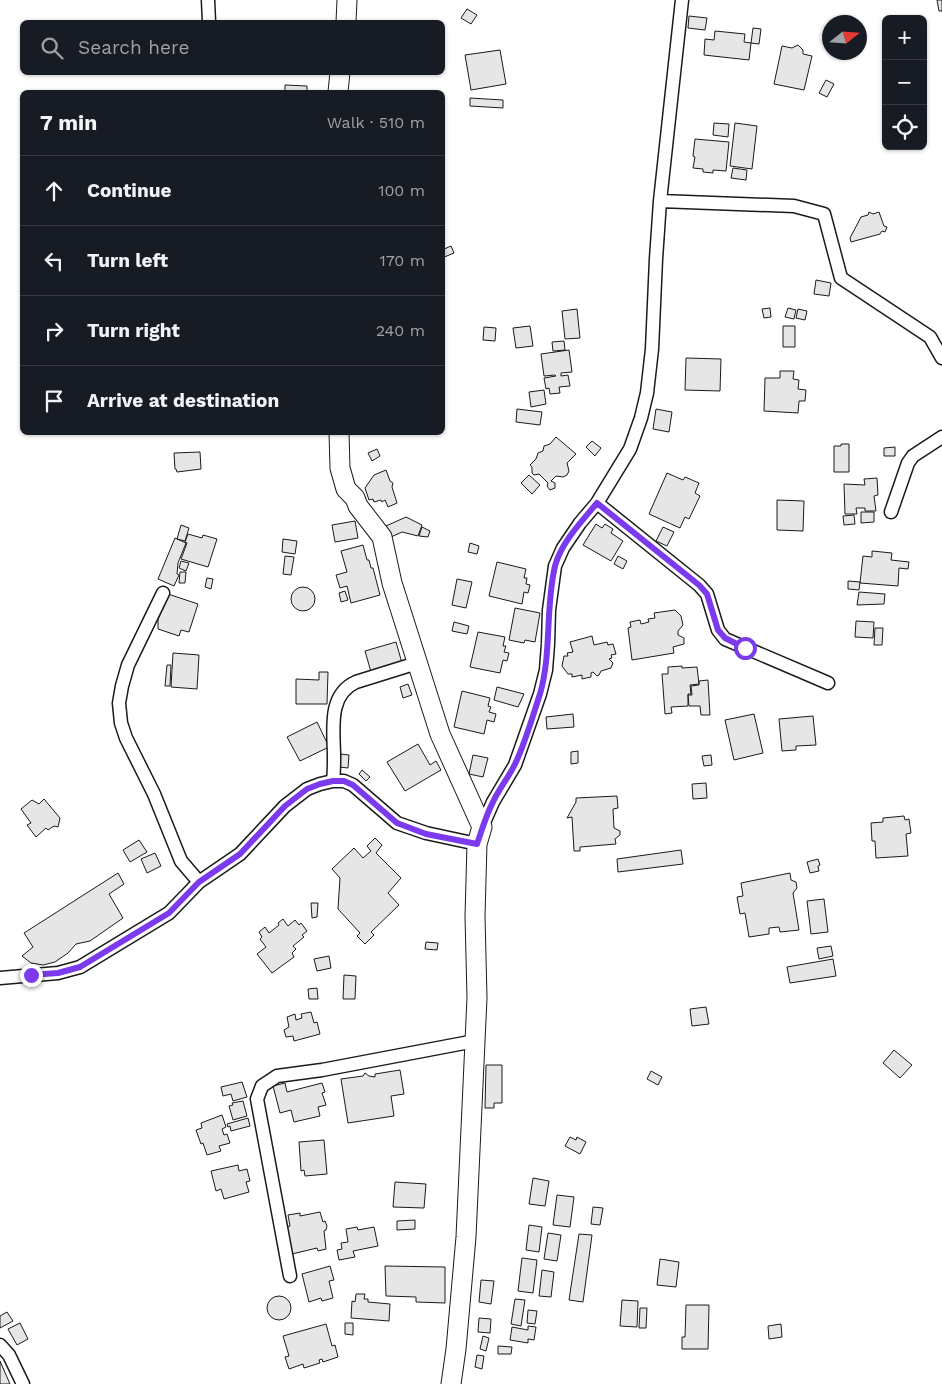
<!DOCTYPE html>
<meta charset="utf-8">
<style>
:root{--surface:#171b24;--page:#20242c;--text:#f1f3f6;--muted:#9ea1a6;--line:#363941}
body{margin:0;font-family:"Work Sans",sans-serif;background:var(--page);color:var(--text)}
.controls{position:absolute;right:15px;top:15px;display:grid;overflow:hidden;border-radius:8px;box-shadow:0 1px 4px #0004}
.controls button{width:45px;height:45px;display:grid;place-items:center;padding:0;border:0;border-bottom:1px solid var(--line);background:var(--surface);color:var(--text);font:25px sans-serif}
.compass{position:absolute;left:822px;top:15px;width:45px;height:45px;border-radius:50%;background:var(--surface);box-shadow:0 1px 4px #0004;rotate:73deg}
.stop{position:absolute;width:15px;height:15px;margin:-11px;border:4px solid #7c3aed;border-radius:50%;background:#fff}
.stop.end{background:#7c3aed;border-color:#fff;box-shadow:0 1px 5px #0008}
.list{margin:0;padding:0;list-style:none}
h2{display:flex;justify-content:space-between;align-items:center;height:65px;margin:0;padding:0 20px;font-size:21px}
h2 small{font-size:16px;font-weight:400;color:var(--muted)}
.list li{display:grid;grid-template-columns:32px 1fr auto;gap:15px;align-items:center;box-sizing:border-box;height:70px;padding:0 20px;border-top:1px solid var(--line)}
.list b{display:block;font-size:19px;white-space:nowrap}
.list em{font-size:16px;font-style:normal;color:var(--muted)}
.icon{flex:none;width:28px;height:28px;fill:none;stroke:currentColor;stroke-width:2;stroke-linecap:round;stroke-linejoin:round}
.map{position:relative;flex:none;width:942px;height:1384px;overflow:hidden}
.search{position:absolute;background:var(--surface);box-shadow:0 1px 4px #0004;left:20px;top:20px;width:425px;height:55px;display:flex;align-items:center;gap:12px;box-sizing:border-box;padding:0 18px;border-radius:8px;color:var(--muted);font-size:19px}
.panel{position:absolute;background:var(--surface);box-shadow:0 1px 4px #0004;left:20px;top:90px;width:425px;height:345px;border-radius:8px}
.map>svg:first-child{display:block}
.building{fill:#e6e6e6;stroke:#1a1a1a}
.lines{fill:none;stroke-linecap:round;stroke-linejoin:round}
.street-casing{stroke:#1a1a1a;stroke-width:15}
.secondary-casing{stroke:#1a1a1a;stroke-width:21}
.street{stroke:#fff;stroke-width:12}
.secondary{stroke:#fff;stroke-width:19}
.route{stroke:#7c3aed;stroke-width:6}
</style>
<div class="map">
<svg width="942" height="1384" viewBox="0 0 942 1384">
<rect width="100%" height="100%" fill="#fff"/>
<!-- building -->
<path class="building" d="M937,0H942V11H939Z
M467,9L477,15L471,24L461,18Z
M689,16L707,18L705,30L688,28Z
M753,28L761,29L759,44L751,43Z
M715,31L745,34L744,42L751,43L749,60L704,55L705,39L714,40Z
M798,45L803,50V54L812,56L804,90L774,84L782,46L792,48Z
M500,50L506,84L471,90L465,55Z
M826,80L834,84L827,97L819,93Z
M285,85L307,86V92H285Z
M470,98L503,100V108L470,106Z
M714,123L729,124L728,137L713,135Z
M735,123L757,126L752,169L730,166Z
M695,139L729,142L726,171L713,170V173L703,172V169L693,168L695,157L693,156Z
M733,168L747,170L746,180L731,178Z
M869,212L873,214L879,212L884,226L887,227L885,232L882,231L880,234L851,242L850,238L861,217L868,215Z
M451,246L454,253L442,258V250Z
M816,280L831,283L829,296L814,294Z
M770,308L771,317L764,318L762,309Z
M788,308L796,310L794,319L785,317Z
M577,309L580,338L565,339L562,311Z
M798,309L807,311L805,320L796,318Z
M530,326L533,346L516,348L513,328Z
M783,326H795V347H783Z
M484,327L496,328L495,341L483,340Z
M564,341L565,350L553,351L552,342Z
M569,350L572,372L561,373V376L568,375L570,386L559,387L560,393L550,394L549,388L546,389L544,378L556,376L555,375L544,376L541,354Z
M686,358L721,359L720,391L685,390Z
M780,371H794L793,379L799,380L798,389L806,390L805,401H799L798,413L764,411L765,378H780Z
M544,390L546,404L531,407L529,392Z
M517,409L542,412L540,425L516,422Z
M656,409L672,412L669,432L653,429Z
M556,437L576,454L567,463L569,471L567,475L563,477L556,476L551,481L555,483V488L550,490L547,486L548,483L539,474L534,475L532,473V467L530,465L536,459L538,453L543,451L544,446L550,444Z
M592,441L601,448L595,456L586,447Z
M841,444H849V472H834V446H841Z
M895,447V456H884V448Z
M377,449L380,456L372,461L368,453Z
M200,452L201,469L177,472L176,469H175L174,453Z
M386,470L390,481L393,483L392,487L397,503L388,507L385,500L382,502L381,500L374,502L373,499L369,500L365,488L374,475Z
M667,473L683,480L685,477L699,483L695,493L700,496L689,519L685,517L680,528L649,514Z
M529,475L540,485L532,494L521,483Z
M877,478L878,495L874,496L876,511H865V508H856L857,514H845L844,484L865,485L864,479Z
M777,500L804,501L803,531L777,530Z
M861,512H874V522L861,523Z
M854,515L855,524L844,525L843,516Z
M406,517L422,525L418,536L402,532L391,537L386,526Z
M355,521L358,538L335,542L332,525Z
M596,524L602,528L605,524L613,529L611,533L623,541L611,561L583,545Z
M181,525L189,528L185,541L177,539Z
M422,527L430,531L428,537L419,536Z
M663,527L674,532L667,546L656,541Z
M188,534L202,538L203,535L217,539L208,567L181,559L187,543L185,542Z
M175,538L186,543L178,563L177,574L179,575L174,586L158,579Z
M283,539L297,541L295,554L282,552Z
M470,543L479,546L477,554L468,552Z
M363,545L367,560H369L371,568H373L380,595L351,603L347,586L340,588L336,575L347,572L341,551Z
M872,551L892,553L891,560L909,562L908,569L899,568L898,586L860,583L863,556L872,557Z
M285,556L294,557L291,575L283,574Z
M618,556L627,561L623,569L614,564Z
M181,561L189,563L186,571L179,568Z
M497,562L526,569L524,578H527L526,584L530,585L528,593L524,592L522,604L489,596Z
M180,572H186L185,583H179Z
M207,578L213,579L211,589L205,587Z
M457,579L472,582L466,608L452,605Z
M848,581L860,582L859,590L848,589Z
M291 599a12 12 0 1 1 24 0a12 12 0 1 1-24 0Z
M345,591L348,600L341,602L339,593Z
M859,592L885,594L884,604L857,605Z
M168,594L198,604L189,632L181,630L179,636L158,629V619L163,608L162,603Z
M515,608L540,613L535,642L525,640L524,643L509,640Z
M675,610L681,616L683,625L678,631V635L684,638V644L673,647L674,653L632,660L628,628L631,627L630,622L640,620L641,624L649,622L648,619L655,618L654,613Z
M856,621L874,622L873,638L855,637Z
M454,622L469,626L467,634L452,631Z
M875,628H883L882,645H874Z
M478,632L505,637L503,646H506L504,652L509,653L507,661L503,660L500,673L470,667Z
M592,636L594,645L607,642L608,645L613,644L616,654L611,655L612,658L609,659L613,663L611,668L601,671L599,675L597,676L593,672L591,673V677L582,679V675L572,677V674H568L562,666L564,656H568L567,653L573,652L570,642Z
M396,642L402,663L371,672L365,651Z
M173,653L199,655L197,689L171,687Z
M167,665H171L170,686H165Z
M682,666V668L697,667L699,684L690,685L691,694H688V706L671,707L672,713L665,714L662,674H668V667Z
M319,672H328L327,704H296V679L319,680Z
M708,680L710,715H701L700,706H689L688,695H692L691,686L699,685V681Z
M408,684L412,695L403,698L400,687Z
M497,687L524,694L518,707L494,700Z
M462,691L490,698L488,706L491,707L489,712L496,714L494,722L487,720L484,734L454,727Z
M573,714L574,727L547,729L546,717Z
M754,714L763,753L734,760L725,720Z
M813,716L816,745L796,746V750L782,751L779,719Z
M317,722L329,747L300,761L287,737Z
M418,744L430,765L436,761L441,770L405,791L387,762Z
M578,751V763L571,764V752Z
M341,754L349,755L348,768L339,767Z
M473,755L488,758L483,777L469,774Z
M711,755L712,765L704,766L702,756Z
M362,770L370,777L366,781L359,774Z
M706,783L707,798L693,799L692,784Z
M617,796L618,808L613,809L614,828L620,831V835L615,839L616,844L580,847V851H574L572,817L567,818L576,802V798Z
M44,799L60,818L58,827L54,826L48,830L46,828L36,837L27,825L31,823L21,809L32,800L39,804Z
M904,816L905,820L909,819L911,833L906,834L908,856L876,858L875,841H872L871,823L883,822V818Z
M375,838L382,845L376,853L401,878L388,893L399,905L371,932L374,935L365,944L357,936L360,933L338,909L340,878L332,869L354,848L363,858L371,851L367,846Z
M139,840L147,852L130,862L123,850Z
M681,850L683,864L618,872L617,859Z
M155,853L161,866L147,873L141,859Z
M818,859L820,865L818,866L819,871L810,873L807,862Z
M118,873L124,884L109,894L123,918L90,941L76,944L68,953L55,962L43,965L31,963L22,956L33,947L24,933Z
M790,873L791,880L796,882L797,888L793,893L799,930L780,932L779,927L769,928V934L749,937L745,913L740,914L737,897L743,896L741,883Z
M824,899L828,932L811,934L807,901Z
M311,903H318L317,917L312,918Z
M283,919L288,926L295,920L299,925L301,923L307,931L302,935L304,937L293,946L296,949L292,953L294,957L272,973L257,954L266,947L260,939L262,937L259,932L265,927L269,933L279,925L278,923Z
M426,942L438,943L437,950L425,949Z
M831,946L833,956L819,959L817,948Z
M329,956L331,968L317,971L314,959Z
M833,959L836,976L790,983L787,967Z
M344,975L356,976L355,999H343Z
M317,988L318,999H309L308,989Z
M706,1007L709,1024L692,1026L690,1009Z
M311,1012L314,1023L317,1022L320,1034L294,1041L293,1036L286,1037L284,1030L289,1027L287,1017L295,1014L296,1020L302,1018L301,1014Z
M894,1050L912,1065L900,1078L883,1063Z
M486,1065H502V1103H494V1108H485Z
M400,1070L404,1094L391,1096L394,1116L348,1123L341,1079L363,1076L365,1073L369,1076L375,1077V1074Z
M651,1071L662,1077L658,1085L647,1079Z
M242,1082L247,1097L233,1101L231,1094L223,1096L221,1087Z
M285,1083L287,1092L322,1083L325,1092L322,1093L326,1105L318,1107L320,1116L294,1122L291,1110L280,1113L273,1086Z
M243,1101L247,1116L233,1120L229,1106L233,1105L232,1103Z
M222,1115L226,1127L222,1129L224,1135L227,1134L230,1143L219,1146L221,1151L207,1155L203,1143L201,1144L196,1130L202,1128L201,1123Z
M248,1118L250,1126L231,1131L230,1126L228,1127L227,1124Z
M570,1137L576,1140L577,1137L586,1142L580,1154L565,1146Z
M324,1140L327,1174L305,1176L304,1170L301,1171L299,1142Z
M238,1165L239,1171L247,1169L250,1181L246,1182L249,1192L224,1199L221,1189L216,1191L211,1171Z
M533,1178L549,1181L545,1206L529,1204Z
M395,1182L426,1184L424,1208L393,1207Z
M557,1195L574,1197L570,1227L553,1225Z
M593,1207L603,1208L600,1225L591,1224Z
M320,1212L323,1222L325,1221L327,1226L326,1230L324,1231L326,1249L318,1251L317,1248L292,1254L283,1228L290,1226L288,1215L300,1213V1216Z
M415,1220V1229L397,1230V1221Z
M529,1225L542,1227L539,1252L526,1250Z
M357,1227L358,1230L374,1227L378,1246L353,1251L355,1257L339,1260L337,1250L342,1249L341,1243L348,1242L346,1229Z
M548,1233L561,1235L557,1261L544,1259Z
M579,1234L592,1235L583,1302L569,1300Z
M522,1258L537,1260L533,1293L518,1291Z
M660,1259L679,1262L676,1287L657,1285Z
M330,1266L334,1280L329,1281L333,1298L322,1301L321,1298L309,1302L302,1274Z
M385,1266L445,1267V1303L416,1302V1297L386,1296Z
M542,1270L554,1272L551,1297L539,1296Z
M481,1280L494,1281L491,1304L479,1302Z
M356,1294H365L364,1299H368V1302L390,1304L389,1321L351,1318L352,1301L355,1302Z
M267 1308a12 12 0 1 1 24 0a12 12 0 1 1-24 0Z
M515,1299L525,1300L521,1326L511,1324Z
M622,1300L638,1301L637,1327L620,1326Z
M686,1305H709L708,1349H682V1337H685Z
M640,1308H647L646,1328H639Z
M528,1310L537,1311L535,1324L527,1323Z
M7,1312L13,1321L0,1328V1316Z
M479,1318L491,1319L490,1333L478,1332Z
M20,1323L28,1339L17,1345L8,1329Z
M345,1323H353V1335L345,1334Z
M326,1324L332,1346L335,1345L338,1357L323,1362L322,1359L319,1360L320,1363L304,1368L303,1364L289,1369L285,1357L289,1356L283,1336Z
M781,1324L782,1337L769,1339L768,1326Z
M528,1326L536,1327L534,1340L528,1339V1343L510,1340L512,1327L528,1330Z
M483,1336L489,1338L486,1351L480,1349Z
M498,1346L512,1347L511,1354H498Z
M477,1355L484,1356L482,1369L475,1367Z
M0,1361L10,1384H0Z"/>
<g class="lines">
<!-- street casing -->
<g class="street-casing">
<path id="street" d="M208,0L209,22
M660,201L794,206L824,214L841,278L930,337L942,358
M597,503L699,585L707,594L718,630L725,639L828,683
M891,512L908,463L913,456L942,437
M163,593L128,665L122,686L119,703L121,723L126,738L154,794L181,861L199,882
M333,781C334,773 334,765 334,757C334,731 327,695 356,682L417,663
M482,827L493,802L515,765L540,694L546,670L548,644L549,610L555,566L563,548L580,523L597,503L630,449L641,418L647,393L652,349L656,259L660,201L682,0
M0,978L58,973L80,967L169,913L199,882L240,854L285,806L307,789L320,784L333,781H344L353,785L397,823L426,833L477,844
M290,1276L257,1099L262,1086L277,1076L322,1070L475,1041
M0,1345L9,1355L23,1384"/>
</g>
<!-- secondary casing -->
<g class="secondary-casing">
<path id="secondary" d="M346,22L347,0
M338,92L340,72
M339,432L340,468L346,489L355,498L358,506L382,537L392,583L440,734L482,827L477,844L475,916L477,998L466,1237L456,1349L451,1384"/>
</g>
<!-- street -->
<use href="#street" class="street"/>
<!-- secondary -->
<use href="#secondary" class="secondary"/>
</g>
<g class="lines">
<!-- route -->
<path class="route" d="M31,975L58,973L80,967L169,913L199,882L240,854L285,806L307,789L320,784L333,781H344L353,785L397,823L426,834L477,844C482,830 486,815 493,802C499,789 508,778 514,766C524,747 533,715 540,694C552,652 545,609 555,566C561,543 581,522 597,503L699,585L707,594L718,630L725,638L745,648"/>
</g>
</svg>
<div class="controls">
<button>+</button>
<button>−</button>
<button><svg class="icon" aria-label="locate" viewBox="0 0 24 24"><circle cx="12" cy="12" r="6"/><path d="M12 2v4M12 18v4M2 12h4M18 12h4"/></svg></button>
</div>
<svg class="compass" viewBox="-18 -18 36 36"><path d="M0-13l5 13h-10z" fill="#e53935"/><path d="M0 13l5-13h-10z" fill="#9ea1a6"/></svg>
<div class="stop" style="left:745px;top:648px"></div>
<div class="stop end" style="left:31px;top:975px"></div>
<div class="search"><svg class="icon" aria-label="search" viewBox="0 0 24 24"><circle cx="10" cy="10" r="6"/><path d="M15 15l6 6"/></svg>Search here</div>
<section class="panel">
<h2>7 min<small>Walk · 510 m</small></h2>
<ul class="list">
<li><svg class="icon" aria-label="ahead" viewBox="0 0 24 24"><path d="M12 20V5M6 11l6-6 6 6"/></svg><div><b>Continue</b></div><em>100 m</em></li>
<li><svg class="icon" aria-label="left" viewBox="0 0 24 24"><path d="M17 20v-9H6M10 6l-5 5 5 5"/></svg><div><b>Turn left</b></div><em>170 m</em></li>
<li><svg class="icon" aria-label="right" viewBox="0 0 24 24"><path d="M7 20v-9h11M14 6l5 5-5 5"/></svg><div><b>Turn right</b></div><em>240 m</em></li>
<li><svg class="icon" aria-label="arrive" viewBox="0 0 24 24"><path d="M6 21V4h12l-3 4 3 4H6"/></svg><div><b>Arrive at destination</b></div></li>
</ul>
</section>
</div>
